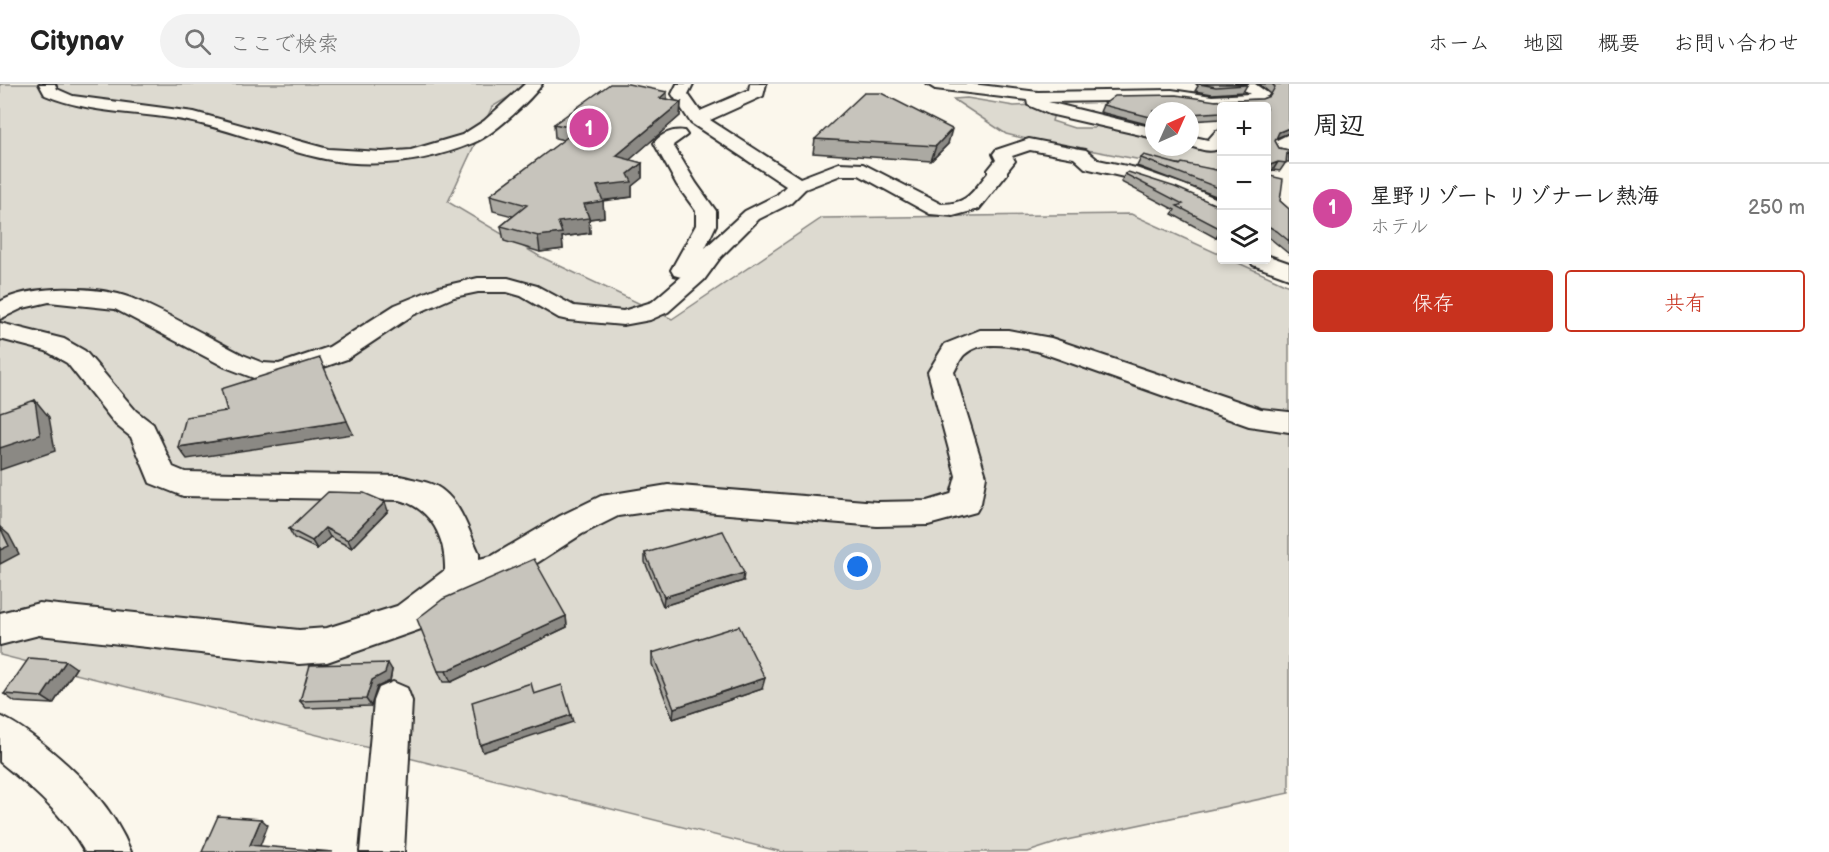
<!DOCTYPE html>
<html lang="ja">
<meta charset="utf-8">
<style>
:root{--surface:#fff;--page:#f2f2f2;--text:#222;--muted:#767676;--line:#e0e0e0;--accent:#c8321e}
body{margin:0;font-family:"Balsamiq Sans","Klee One",sans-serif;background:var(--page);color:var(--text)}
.controls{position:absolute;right:18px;top:18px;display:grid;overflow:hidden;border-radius:6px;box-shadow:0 3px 9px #0003}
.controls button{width:54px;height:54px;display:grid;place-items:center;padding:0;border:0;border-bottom:2px solid var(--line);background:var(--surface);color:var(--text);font:30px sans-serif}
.compass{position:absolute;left:1145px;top:18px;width:54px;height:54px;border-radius:50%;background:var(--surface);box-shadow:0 3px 9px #0003;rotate:45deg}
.you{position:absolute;left:858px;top:483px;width:21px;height:21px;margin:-15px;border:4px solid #fff;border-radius:50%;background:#1a73e8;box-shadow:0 0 0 9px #1a73e833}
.badge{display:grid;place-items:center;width:39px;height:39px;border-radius:50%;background:var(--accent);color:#fff;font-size:20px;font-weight:700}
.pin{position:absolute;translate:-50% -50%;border:3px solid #fff;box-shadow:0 2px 6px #0006}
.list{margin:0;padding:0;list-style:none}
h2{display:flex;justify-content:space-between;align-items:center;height:78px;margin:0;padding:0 24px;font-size:26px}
h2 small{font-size:20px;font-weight:400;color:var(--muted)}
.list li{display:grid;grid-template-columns:39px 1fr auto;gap:18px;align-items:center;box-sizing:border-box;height:90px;padding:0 24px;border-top:2px solid var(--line)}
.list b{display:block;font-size:22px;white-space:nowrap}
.list p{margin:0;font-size:20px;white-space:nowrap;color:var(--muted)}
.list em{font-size:20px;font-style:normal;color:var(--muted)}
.actions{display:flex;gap:12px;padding:18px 24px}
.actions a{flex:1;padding:14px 0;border:2px solid var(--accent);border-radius:6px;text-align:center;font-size:21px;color:var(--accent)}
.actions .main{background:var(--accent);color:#fff}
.icon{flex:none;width:33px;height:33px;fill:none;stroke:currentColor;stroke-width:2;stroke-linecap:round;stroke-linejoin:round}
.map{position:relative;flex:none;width:1289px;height:768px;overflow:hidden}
header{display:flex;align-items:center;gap:36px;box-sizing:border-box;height:84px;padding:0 30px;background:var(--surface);border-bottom:2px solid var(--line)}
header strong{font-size:28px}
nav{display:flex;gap:33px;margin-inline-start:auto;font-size:21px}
.search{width:420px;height:54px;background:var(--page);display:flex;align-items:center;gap:15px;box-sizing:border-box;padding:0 21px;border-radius:33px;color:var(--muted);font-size:22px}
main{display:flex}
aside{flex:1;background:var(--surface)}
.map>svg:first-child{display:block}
.green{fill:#dddad0;stroke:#84827e;stroke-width:1.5}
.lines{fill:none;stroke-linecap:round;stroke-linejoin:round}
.minor-casing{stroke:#2b2b2b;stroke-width:4}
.minor{fill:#fbf7ec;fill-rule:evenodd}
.wall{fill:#aba9a2;stroke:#2b2b2b;stroke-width:1.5}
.shaded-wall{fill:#8b8984;stroke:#2b2b2b;stroke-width:1.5}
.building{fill:#c7c4bc;stroke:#2b2b2b;stroke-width:1.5}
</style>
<header>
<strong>Citynav</strong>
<div class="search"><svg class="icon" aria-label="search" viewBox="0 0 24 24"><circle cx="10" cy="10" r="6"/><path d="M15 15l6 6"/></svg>ここで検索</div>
<nav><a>ホーム</a><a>地図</a><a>概要</a><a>お問い合わせ</a></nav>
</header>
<main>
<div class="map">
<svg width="1289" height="768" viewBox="0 0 1289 768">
<rect width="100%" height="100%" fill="#fbf7ec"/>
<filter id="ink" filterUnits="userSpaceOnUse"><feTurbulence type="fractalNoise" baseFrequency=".0167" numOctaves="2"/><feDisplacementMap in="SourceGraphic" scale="12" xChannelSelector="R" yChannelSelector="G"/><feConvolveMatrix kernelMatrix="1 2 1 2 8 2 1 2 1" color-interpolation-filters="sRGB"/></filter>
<g filter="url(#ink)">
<!-- green -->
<path class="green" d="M0,0H530L492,23L448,118L539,172L672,235L822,134L1131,130L1221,171L1222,176H1232L1289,202V709L1062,757L1028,768H782L0,571Z
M967,14L1014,22L1035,21L1055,26L1052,37L1074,44H1094L1097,41L1154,51V63H1190V58L1221,65V91L1094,67L1055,62L1006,50L953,15Z"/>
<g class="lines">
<!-- minor casing -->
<g class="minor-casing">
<path id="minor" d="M39,0H55L57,5L73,12L194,28L328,65L382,68L411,66L462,51L484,37L525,0H542C530,17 492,52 473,59C427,78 374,85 325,75C280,66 238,48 193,38C144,27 92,31 45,11Z
M677,0H693L688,10L700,27L749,6L750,0H766L763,12L710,36L800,94L839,79L863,80L941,120C968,120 972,108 988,89V86L996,76L993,70L996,66L1029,55L1080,65L1086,66L1098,76L1136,84L1185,101L1222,117V131L1171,109L1124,93L1085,84L1074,74L1030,66L1012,72L1015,77L1007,87V90L979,125L953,132L930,130L859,91H841L805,105L791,119L759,135L720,174L704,196L668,228L650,236L623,241L568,236L559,234L521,212L507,208H478L454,213L413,231L347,275L280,298L259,296L225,283L115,225L49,218L23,224L0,235V218C29,200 100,202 131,214C170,230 206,252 243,271L263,279L279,280L329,263L395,221L439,203L478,194H508L537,202L574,222L623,227L652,218L681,193L674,191L671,186L696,141V127L677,101L654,59C660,50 674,45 684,47L687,51L673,61L696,99L716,127V141L705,164L745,127L777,111L786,102L691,39L672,10Z
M927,0H972L1038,8L1172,6L1212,12L1250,10L1235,0H1255L1269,10L1264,18L1258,20L1212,22L1172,16L1048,18L1154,44V54L1049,30L1028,21L1027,16L935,5Z
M1222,46V62C1213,71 1200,65 1190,62V52L1208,56L1216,47Z
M1289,50V74L1275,69L1272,65L1275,57Z
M1266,171L1289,179V194L1253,181L1250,176H1266Z
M0,239L64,255L85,267L136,327L153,340L173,383L185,388L400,392C411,395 426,397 436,402C460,415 468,446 479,469V475L492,472L560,432L601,412L668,401L877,418L928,417L951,410L956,392L928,288L945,260L980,246H1008L1051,254L1261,325L1289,328V348L1249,342L1037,267C1015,263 982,254 964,271C960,275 957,283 954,288L986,392L981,419L976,428L928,441L877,442L668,425L618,432L582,450L512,495L471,505L421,545L327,578L299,580L39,551L0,561V529L39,519L299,546L327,544L397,522L445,486C446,455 432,425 400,416L183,412L150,399L131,353L116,341L67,279L46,267L0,255Z
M393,598L407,604L412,617L404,768H360L374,617L379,604Z
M0,632C16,639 29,649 43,660C80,690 113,723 131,768H85C64,731 32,704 0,678Z"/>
</g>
<!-- minor -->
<use href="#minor" class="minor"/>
</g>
<!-- wall -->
<path class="wall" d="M1196,0H1245L1247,1L1243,8L1212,10L1195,7L1198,2Z
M1259,0H1289V49L1276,54L1275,57L1279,64L1289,66V78H1286L1280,87L1273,86L1270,87V92L1280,117L1289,125V170L1271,155L1266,152V22H1221V35L1190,37V27H1154V42L1100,28L1103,21L1262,15L1270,12L1271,10Z
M667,15L681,18L680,32L629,76L642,79V94L632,102V113L603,117L604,133L589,135L590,149L562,153L563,165L540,168L504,157L501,142L513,132L493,127L490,111L564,56L555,54L554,40Z
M815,55L948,60L931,77L813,69Z
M1141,74L1221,87V114L1137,82Z
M1125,90L1221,123V152L1216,154L1172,130L1175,126L1121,98Z
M388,427L352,464L330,453L317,465L294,454L289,445Z
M645,469L743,497L663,522L645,478Z
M566,532L567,543L451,598H443L438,587Z
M652,569L762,605L673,635L652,580Z
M76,584L53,620L15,618L4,610Z
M392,586L390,597L377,603L371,622L306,624L300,617Z"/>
<!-- shaded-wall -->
<path class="shaded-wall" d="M667,8V22L660,14Z
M681,18L680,32L617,87L616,72Z
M1289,44V49L1274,55L1279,48Z
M952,45L948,60L931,77L936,62Z
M1278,78L1273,86L1266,88L1270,81Z
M642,79V94L632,102V113L598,117L597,102L628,90Z
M603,117L604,133L589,135L590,149L562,153L563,165L540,168L538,152L584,120Z
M1221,146V152L1216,154Z
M35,316L49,333L55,367L0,386V364Z
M347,337L353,350L187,375L178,363Z
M385,418L388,427L352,464L348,456Z
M0,443L9,451L19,470L0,480Z
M325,444L330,453L317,465L312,457Z
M744,489L743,497L663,522L664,513Z
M566,532L567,543L451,598L446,587Z
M66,577L76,584L53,620L42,613Z
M388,579L392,586L390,597L377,603L371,622L366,615L372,596Z
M765,594L762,605L673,635L674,624Z
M571,631L573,638L483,668L480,661Z
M261,735L268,741L258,767L250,761Z"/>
<!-- building -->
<path class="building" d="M610,0H628L667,8L660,14L681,18L616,72L642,79L628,90L632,98L597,102L603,117L584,120L589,134L558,138L562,149L538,152L501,142L527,121L490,111L578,45L554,40Z
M1199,0H1245L1247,1L1216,3Z
M1272,0H1289V44L1279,48L1275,57L1279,64L1289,66V70L1287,69L1286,79L1278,78L1270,81V92L1283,95L1280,117L1289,125V157L1277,147L1266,141V22H1221V28L1190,30V27H1154V34L1103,21L1115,12L1176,11L1216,17L1262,15L1270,12L1275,3Z
M864,9H881L952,45L936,62L815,55Z
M1144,71L1180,81L1182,79L1221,87V105L1141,74Z
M1128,88L1175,103L1221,123V145L1177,122L1183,120L1125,90Z
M320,274L347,337L178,363L186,333L227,327L221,305Z
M35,316L40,351L0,364V328Z
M328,408L364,409L385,418L348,456L325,444L312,457L289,445Z
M0,443L9,462L0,466Z
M723,447L744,489L664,513L645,469Z
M534,475L566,532L446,587H438L417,535L443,515Z
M739,542L765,594L674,624L652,569Z
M29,574L66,577L42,613L4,610Z
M388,579L385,589L372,596L366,615L300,617L310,581Z
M531,599L534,610L562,601L571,631L480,661L472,618Z
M218,732L261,735L250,761L333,768H202Z"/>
</g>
</svg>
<div class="controls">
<button>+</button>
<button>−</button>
<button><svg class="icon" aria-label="layers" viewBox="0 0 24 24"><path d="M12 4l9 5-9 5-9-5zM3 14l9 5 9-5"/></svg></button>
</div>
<svg class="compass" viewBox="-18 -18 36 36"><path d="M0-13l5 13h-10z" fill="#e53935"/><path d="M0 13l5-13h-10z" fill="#767676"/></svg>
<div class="you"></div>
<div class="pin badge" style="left:589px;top:44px;background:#d1479c">1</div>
</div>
<aside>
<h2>周辺<small></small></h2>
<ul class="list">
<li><span class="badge" style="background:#d1479c">1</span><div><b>星野リゾート リゾナーレ熱海</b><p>ホテル</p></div><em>250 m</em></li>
</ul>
<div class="actions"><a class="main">保存</a><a>共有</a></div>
</aside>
</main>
